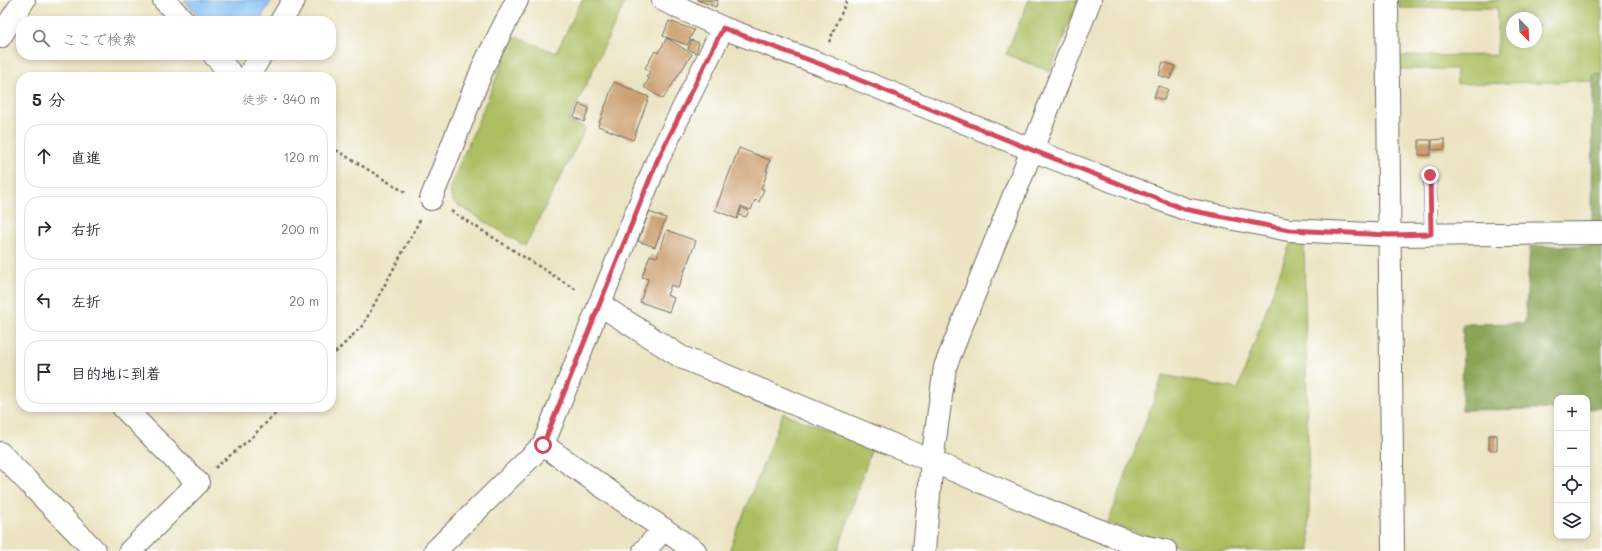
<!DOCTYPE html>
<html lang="ja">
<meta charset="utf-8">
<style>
:root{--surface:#fff;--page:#f2f2f3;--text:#2b2b33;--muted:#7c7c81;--line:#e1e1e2}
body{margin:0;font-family:Mali,"Klee One",sans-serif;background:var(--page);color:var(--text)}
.controls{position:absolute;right:12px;bottom:12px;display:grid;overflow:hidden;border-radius:8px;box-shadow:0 2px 6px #0003}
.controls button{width:36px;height:36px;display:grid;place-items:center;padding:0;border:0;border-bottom:1px solid var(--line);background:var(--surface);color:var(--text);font:20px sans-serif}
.compass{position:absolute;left:1506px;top:12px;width:36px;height:36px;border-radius:50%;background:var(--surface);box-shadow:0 2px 6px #0003;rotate:156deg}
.stop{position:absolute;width:12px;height:12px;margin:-9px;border:3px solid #d1495b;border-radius:50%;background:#fff}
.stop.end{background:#d1495b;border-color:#fff;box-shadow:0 1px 4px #0008}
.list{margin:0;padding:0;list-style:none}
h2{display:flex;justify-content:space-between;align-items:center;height:52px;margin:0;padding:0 16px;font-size:17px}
h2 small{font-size:13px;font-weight:400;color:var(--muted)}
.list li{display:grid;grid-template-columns:26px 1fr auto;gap:12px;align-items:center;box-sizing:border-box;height:64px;margin:0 8px 8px;padding:0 8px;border:1px solid var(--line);border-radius:16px}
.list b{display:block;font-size:15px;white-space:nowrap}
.list em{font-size:13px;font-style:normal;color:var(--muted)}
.icon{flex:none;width:22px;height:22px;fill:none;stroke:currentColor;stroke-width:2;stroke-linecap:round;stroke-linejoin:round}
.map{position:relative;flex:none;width:1602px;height:551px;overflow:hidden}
.search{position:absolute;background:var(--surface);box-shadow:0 2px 6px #0003;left:16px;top:16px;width:320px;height:44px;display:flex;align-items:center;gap:10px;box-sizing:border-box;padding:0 14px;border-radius:16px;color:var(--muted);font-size:15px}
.panel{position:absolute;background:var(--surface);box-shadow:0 2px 6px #0003;left:16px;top:72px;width:320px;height:340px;border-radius:16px}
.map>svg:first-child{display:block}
.green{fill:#acbe61;stroke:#6c7446;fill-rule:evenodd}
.forest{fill:#89a557;stroke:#5a6841}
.water{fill:#7bbbf0;stroke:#53738e}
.building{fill:#cca071}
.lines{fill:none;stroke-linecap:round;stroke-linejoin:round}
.lane-casing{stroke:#6e6b60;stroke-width:14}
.street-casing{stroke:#6e6b60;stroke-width:24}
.secondary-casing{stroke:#6e6b60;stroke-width:24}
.path{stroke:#6e6b60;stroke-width:2.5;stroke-dasharray:3 3;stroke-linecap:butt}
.lane{stroke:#fff;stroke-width:13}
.street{stroke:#fff;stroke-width:22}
.secondary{stroke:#fff;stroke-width:22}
.route{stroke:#d1495b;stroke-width:5}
</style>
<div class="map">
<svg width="1602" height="551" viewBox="0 0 1602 551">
<rect width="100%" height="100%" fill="#fff"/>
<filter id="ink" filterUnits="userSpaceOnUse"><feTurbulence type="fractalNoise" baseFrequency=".025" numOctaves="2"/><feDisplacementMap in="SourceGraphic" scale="8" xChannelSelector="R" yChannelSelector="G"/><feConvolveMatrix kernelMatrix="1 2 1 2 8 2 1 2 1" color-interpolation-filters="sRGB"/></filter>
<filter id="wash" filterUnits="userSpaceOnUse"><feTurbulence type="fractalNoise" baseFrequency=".012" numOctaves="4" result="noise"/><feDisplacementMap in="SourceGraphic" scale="16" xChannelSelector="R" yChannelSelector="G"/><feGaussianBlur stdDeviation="0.9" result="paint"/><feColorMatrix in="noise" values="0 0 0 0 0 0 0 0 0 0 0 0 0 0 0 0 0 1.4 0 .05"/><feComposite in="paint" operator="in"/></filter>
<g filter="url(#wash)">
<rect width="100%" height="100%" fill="#ebe3c1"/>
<!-- green -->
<path class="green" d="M582,0H626L569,121L586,128L525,246L453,202L449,189L493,86L513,35L556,53Z
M1029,0H1078L1050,72L1006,54Z
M1399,0H1602V75H1593V81L1457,84L1456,69H1400V56L1497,55V8H1399ZM1512,18H1536V42H1512Z
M1291,241L1304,242L1310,551H1212L1175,545L1108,523L1163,375L1238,389Z
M783,413L872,448L838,551H729Z"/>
<!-- forest -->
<path class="forest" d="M1593,75H1602V222H1592Z
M1530,246H1602V408L1587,409V398H1557V409L1462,410L1463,324L1525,323Z"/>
<!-- water -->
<path class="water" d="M184,0H272L259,21H202Z"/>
<g id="blocks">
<!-- building -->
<path class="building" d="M697,0H718L716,7Z
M669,21L694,30L687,45L663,36Z
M667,38L692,54L663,99L644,87L649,79L646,77L650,72L645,68L655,51L658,53Z
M691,40L699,43L696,53L688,49Z
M1163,62L1175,66L1170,79L1159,75Z
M614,82L649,97L633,140L598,126Z
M1158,86L1168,89L1164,100L1154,97Z
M579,104L589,108L584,122L574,117Z
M1445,139V149L1432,150V140Z
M1419,140H1431V155H1419Z
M739,148L770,160L766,171H768L761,189H764L759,202L755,200L751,210L741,206L737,219L715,210Z
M742,208L749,211L746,217L739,215Z
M649,212L666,218L655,247L638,241Z
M667,230L696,241L678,288L671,285L667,295L674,298L669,312L640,302L648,279L642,277L650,255L657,257Z
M1489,435H1497V450H1489Z"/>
</g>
</g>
<g filter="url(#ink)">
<use href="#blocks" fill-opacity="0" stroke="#6e6b60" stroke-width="1"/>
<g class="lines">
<!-- lane casing -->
<g class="lane-casing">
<path id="lane" d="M1430,175L1431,234"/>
</g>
<!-- street casing -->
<g class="street-casing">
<path id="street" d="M164,0L184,21
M663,0L723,28L820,64L1032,150L1185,209L1289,230L1389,235L1602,233
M1387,0L1393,551
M281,21L294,0
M214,55L234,77
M248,77L261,55
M431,199L484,65L517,0
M599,304L681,357L932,461L1054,513L1137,545L1166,551
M123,407L198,483L130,551
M543,445L695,551
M0,453L95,551
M435,551L543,445L657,161L723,28
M644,551L664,529
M924,551L932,461L945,367L1032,150L1090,0"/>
</g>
<!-- secondary casing -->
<g class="secondary-casing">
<path id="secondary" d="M0,37L24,0"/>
</g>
<!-- path -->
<path class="path" d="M829,42L847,0
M331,147L403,191L408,192
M451,211L578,291
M331,357L363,325L420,220
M215,468L251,438L282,407"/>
<!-- lane -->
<use href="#lane" class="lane"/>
<!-- street -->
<use href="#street" class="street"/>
<!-- secondary -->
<use href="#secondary" class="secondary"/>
</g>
</g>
<g class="lines" filter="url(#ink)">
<!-- route -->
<path class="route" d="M543,445L657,161L723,28L820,64L1032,150L1184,209L1289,230L1389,235L1431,234L1430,175"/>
</g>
</svg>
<div class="controls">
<button>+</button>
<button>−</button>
<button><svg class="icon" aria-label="locate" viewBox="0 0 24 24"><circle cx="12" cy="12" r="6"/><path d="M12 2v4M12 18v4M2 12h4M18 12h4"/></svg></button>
<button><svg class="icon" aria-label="layers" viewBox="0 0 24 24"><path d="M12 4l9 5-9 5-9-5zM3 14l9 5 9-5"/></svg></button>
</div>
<svg class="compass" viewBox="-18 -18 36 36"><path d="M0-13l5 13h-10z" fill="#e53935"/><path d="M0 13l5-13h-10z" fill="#7c7c81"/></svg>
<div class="stop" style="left:543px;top:445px"></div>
<div class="stop end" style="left:1430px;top:175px"></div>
<div class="search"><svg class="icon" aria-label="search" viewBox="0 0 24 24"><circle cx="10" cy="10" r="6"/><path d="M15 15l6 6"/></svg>ここで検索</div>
<section class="panel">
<h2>5 分<small>徒歩 · 340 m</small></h2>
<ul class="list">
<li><svg class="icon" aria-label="ahead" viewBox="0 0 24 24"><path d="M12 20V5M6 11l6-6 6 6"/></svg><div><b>直進</b></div><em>120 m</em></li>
<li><svg class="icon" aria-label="right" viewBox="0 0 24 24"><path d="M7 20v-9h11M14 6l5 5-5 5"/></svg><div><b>右折</b></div><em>200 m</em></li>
<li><svg class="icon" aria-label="left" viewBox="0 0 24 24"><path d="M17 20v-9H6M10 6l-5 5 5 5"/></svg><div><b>左折</b></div><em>20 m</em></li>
<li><svg class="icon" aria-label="arrive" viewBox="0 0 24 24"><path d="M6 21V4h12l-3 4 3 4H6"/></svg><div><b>目的地に到着</b></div></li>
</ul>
</section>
</div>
